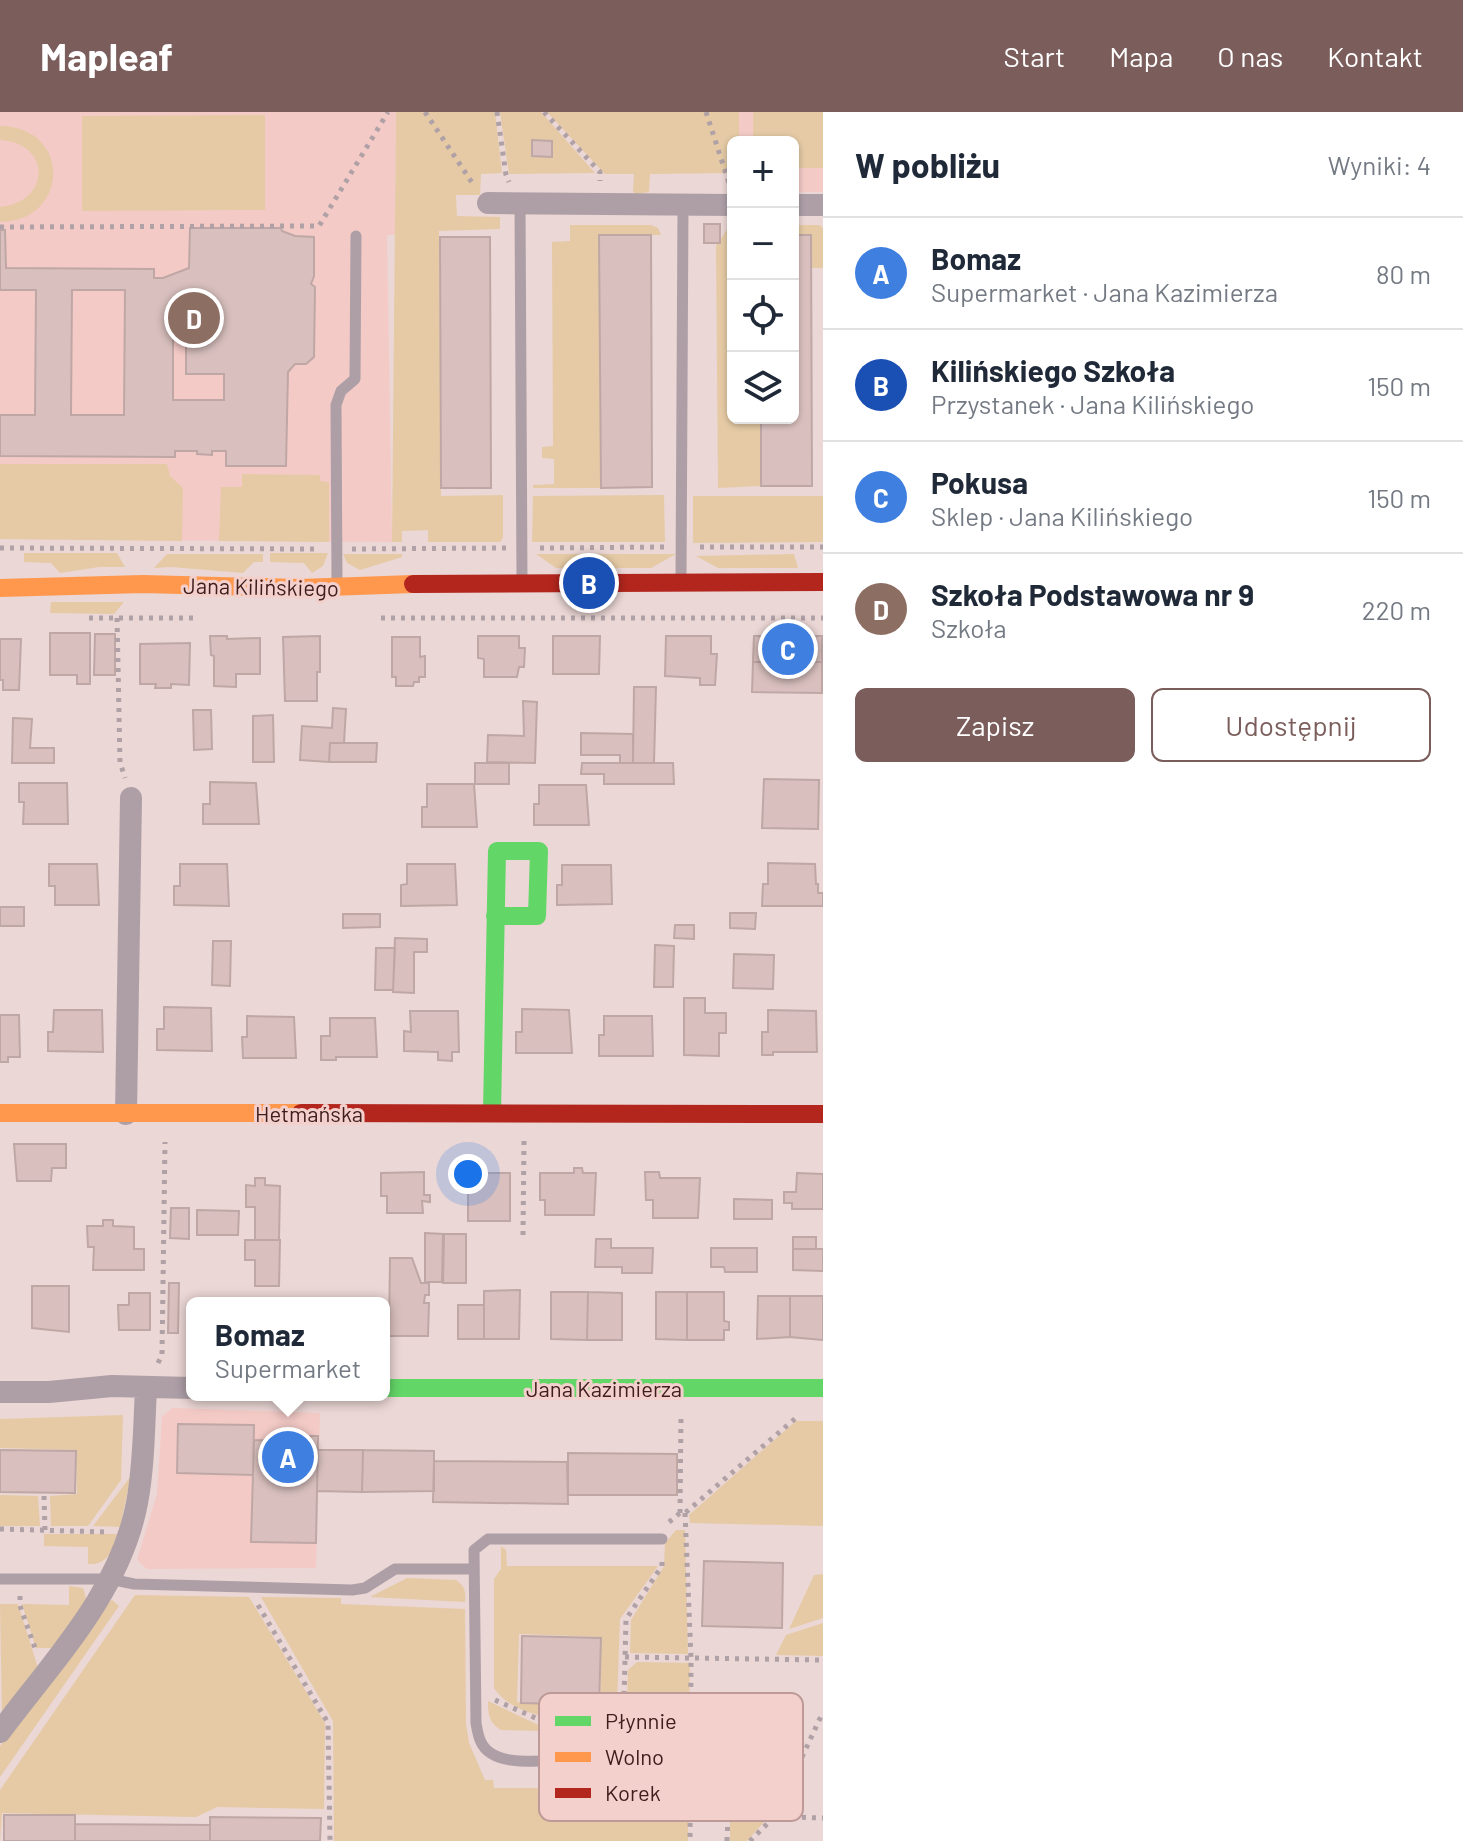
<!DOCTYPE html>
<html lang="pl">
<meta charset="utf-8">
<style>
:root{--surface:#fff;--page:#f6f6f7;--text:#1f2937;--muted:#747a83;--line:#e0e1e3;--accent:#7b5e5c}
body{margin:0;font-family:Barlow,sans-serif;background:var(--page);color:var(--text)}
.controls{position:absolute;right:24px;top:24px;display:grid;overflow:hidden;border-radius:12px;box-shadow:0 2px 6px #0004}
.controls button{width:72px;height:72px;display:grid;place-items:center;padding:0;border:0;border-bottom:2px solid var(--line);background:var(--surface);color:var(--text);font:40px sans-serif}
.you{position:absolute;left:468px;top:1062px;width:28px;height:28px;margin:-20px;border:6px solid #fff;border-radius:50%;background:#1a73e8;box-shadow:0 0 0 12px #1a73e833}
.badge{display:grid;place-items:center;width:52px;height:52px;border-radius:50%;background:var(--accent);color:#fff;font-size:26px;font-weight:700}
.pin{position:absolute;translate:-50% -50%;border:4px solid #fff;box-shadow:0 2px 8px #0006}
.popup{position:absolute;left:186px;top:1185px;width:204px;height:104px;box-sizing:border-box;display:grid;place-content:center;border-radius:12px;background:var(--surface);filter:drop-shadow(0 2px 6px #0005);font-size:26px;white-space:nowrap;color:var(--muted)}
.popup b{font-size:30px;color:var(--text)}
.popup::after{content:'';position:absolute;left:50%;top:100%;margin-left:-16px;border:16px solid transparent;border-top-color:var(--surface)}
.list{margin:0;padding:0;list-style:none}
h2{display:flex;justify-content:space-between;align-items:center;height:104px;margin:0;padding:0 32px;font-size:34px}
h2 small{font-size:26px;font-weight:400;color:var(--muted)}
.list li{display:grid;grid-template-columns:52px 1fr auto;gap:24px;align-items:center;box-sizing:border-box;height:112px;padding:0 32px;border-top:2px solid var(--line)}
.list b{display:block;font-size:30px;white-space:nowrap}
.list p{margin:0;font-size:26px;white-space:nowrap;color:var(--muted)}
.list em{font-size:26px;font-style:normal;color:var(--muted)}
.actions{display:flex;gap:16px;padding:24px 32px}
.actions a{flex:1;padding:18px 0;border:2px solid var(--accent);border-radius:12px;text-align:center;font-size:28px;color:var(--accent)}
.actions .main{background:var(--accent);color:#fff}
.icon{flex:none;width:44px;height:44px;fill:none;stroke:currentColor;stroke-width:2;stroke-linecap:round;stroke-linejoin:round}
.map{position:relative;flex:none;width:823px;height:1729px;overflow:hidden}
header{display:flex;align-items:center;gap:48px;box-sizing:border-box;height:112px;padding:0 40px;background:var(--accent);color:#fff}
header strong{font-size:38px}
nav{display:flex;gap:44px;margin-inline-start:auto;font-size:28px}
main{display:flex}
aside{flex:1;background:var(--surface)}
.map>svg:first-child{display:block}
.built{fill:#f3cac6}
.green{fill:#e5caa5}
.building{fill:#d9c0be;stroke:#bfa7a5;stroke-width:2;fill-rule:evenodd}
.lines{fill:none;stroke-linecap:round;stroke-linejoin:round}
.path{stroke:#b0a1a6;stroke-width:5;stroke-dasharray:4 6;stroke-linecap:butt}
.lane{stroke:#ae9fa7;stroke-width:11}
.street{stroke:#ae9fa7;stroke-width:22}
.fast{stroke:#63d668;stroke-width:18}
.slow{stroke:#ff974d;stroke-width:18}
.jam{stroke:#b3261e;stroke-width:18}
.labels{text-anchor:middle;dominant-baseline:central;stroke-width:6;stroke-linejoin:round;paint-order:stroke}
.street-label{font-size:22px;fill:#3e1d1b;stroke:#f4d0cc}
.key{fill:#f4d0cc;stroke:#bd9a97;stroke-width:2}
.key-label{font-size:22px;fill:#3e1d1b}
</style>
<header>
<strong>Mapleaf</strong>
<nav><a>Start</a><a>Mapa</a><a>O nas</a><a>Kontakt</a></nav>
</header>
<main>
<div class="map">
<svg width="823" height="1729" viewBox="0 0 823 1729">
<rect width="100%" height="100%" fill="#ebd7d5"/>
<!-- built -->
<path class="built" d="M0,0H396L395,123H387L392,430L0,427Z
M739,0H823V80H793V30H739Z
M172,1296L320,1301L316,1456L147,1457L137,1448L157,1382L162,1305Z"/>
<!-- green -->
<path class="green" d="M396,0H495L502,61L481,62L480,83H456L457,104L500,105V117L439,119L441,384L503,383V426L500,430H428V418L402,419V430H392Z
M500,0H541L595,61L509,62Z
M547,0H739V30H733V61L650,62L649,80L636,82L633,80L634,62H605Z
M753,0H823V56H793V30H753Z
M265,3V98L82,99V4Z
M0,14C73,15 69,110 0,110V95C51,90 52,31 0,28Z
M570,113H651L658,116L661,123H599L601,376H533V373L554,372V347L542,346V335L553,334L552,130L570,129Z
M730,113H733V306H761V374L718,376L716,134Z
M793,113H820L823,116V156H811V124L793,123Z
M0,352H167L170,364L183,376L182,429L0,427Z
M242,362L320,363V369L329,370V430L219,429L221,375H242Z
M664,383L665,430H532L533,384Z
M693,384H823V430L693,431Z
M24,441H117L125,455H99L60,461L51,451L24,450Z
M270,441H328L323,454L312,461L304,451L270,450Z
M167,442H263V450H254L243,461L171,455L154,456Z
M343,442H402V445L360,458L347,451Z
M536,442H676L651,456H556Z
M794,442L798,456H718L696,444Z
M51,490H124L114,502L50,501Z
M123,1303L121,1368L88,1414H51L50,1384L77,1382L76,1338L0,1336V1307Z
M796,1309H823V1414L690,1411L689,1403Z
M131,1364L120,1415L93,1414Z
M0,1383L38,1384L40,1414H0Z
M676,1418H685L688,1542L630,1541L631,1508L664,1454L665,1431Z
M44,1422H117C112,1439 108,1453 88,1452V1435L44,1434Z
M501,1434L506,1438L507,1454H658L620,1507L617,1589L604,1611H563L564,1594H600L601,1525L519,1522L517,1590L553,1593V1605C531,1604 506,1594 494,1576V1467L501,1457Z
M823,1462V1506L789,1517L814,1463Z
M407,1466L456,1468C465,1474 466,1480 465,1490L370,1485Z
M69,1474L83,1476L87,1489L53,1536H36L22,1492L69,1493Z
M135,1483L249,1485L325,1611L324,1697L217,1695L196,1705L2,1701L0,1729V1678Z
M261,1485L341,1486V1492L465,1497L466,1612L469,1631L485,1668H493L494,1676H576L607,1621H621L688,1700V1729H334L333,1609Z
M112,1488L119,1494L0,1665V1634L107,1491Z
M0,1492H18L38,1556L2,1602Z
M823,1511V1544L776,1543L786,1523Z
M637,1550L690,1551L687,1693L626,1620L628,1558Z
M488,1589L551,1619L501,1618C489,1611 488,1602 488,1589Z
M597,1620L573,1669V1621Z
M730,1709L764,1710L747,1729H730Z"/>
<!-- building -->
<path class="building" d="M532,28L552,29V45L532,44Z
M704,112H720V131H704Z
M190,116H281L282,119L295,124L314,125V164L311,172L315,175L314,245L306,252H295L288,260L286,354H226V339H212V343L197,342V339H175V345L0,344V303H35L36,178H0V118H5L6,156L154,157V166H163L189,156ZM72,178H125L124,303H71ZM173,216H186V262H224V288H173Z
M599,123H651L652,375L601,376Z
M793,123H811L812,374H761V306H793Z
M440,125H490L491,376H441Z
M50,521H90V572H77V563H50Z
M95,522H115V563H94Z
M210,524H227V527L260,526V562H236V575L214,574V544L211,543Z
M320,524V560H317V589H285L283,525Z
M478,524H519V536H525L524,555H519L517,565H484V547L478,546Z
M553,524H600L599,562H553Z
M666,524H711V542H717L715,573H700V566L665,564Z
M754,524H822V550H753Z
M392,525H420V545L425,544V565H419V570H414L413,574H396V565H392Z
M0,527H21L19,578H3V568H0Z
M190,531L189,573L171,572V576H155L156,572H140V532Z
M753,550H822V581L752,580Z
M634,575H656L654,651H633Z
M523,589L537,590L535,651L487,650L488,623L524,624Z
M333,596L346,597L344,631H330L329,650L300,648L302,614L332,616Z
M193,598H211L212,637L194,638Z
M273,603L274,650H253V604Z
M13,606L32,607L30,636H54V651H12Z
M581,621L633,622V651H620V643H581Z
M330,631H377L376,650H329Z
M475,651H509V672H475Z
M582,651H673L674,672H604V662H581Z
M764,667L819,668L818,717L762,716Z
M210,670L256,671L259,712H203V692H210Z
M19,671H67L68,712H23L24,690H19Z
M427,672H474L477,715H422V695H427Z
M539,673H586L589,713H534V692H539Z
M768,751L815,752L816,772H818V781H823V794H762L763,772H768Z
M49,752H97L99,793H55V774H49Z
M180,752H227L229,794L174,793V774H180Z
M407,752H455L457,793L401,794V773L407,772Z
M562,753H611L612,792L557,793V773H562Z
M0,795H24V814H0Z
M730,801H756L755,817L730,816Z
M343,802H380V815L343,816Z
M675,813H694V827L674,826Z
M395,826L427,827V840H414V881L393,880Z
M213,829H231L230,874L212,873Z
M655,833L674,834L673,875H654Z
M376,836H395L393,878H375Z
M734,842L774,843L773,877L733,876Z
M684,886H705V901H726V921H719V944L684,943Z
M164,895L211,896L212,939L157,938V917H164Z
M522,897L569,898L572,941H516V920H522Z
M54,898H102L103,940L48,939V920H53Z
M768,898L816,899L817,940H773V943H762V920H768Z
M410,899H458L459,940H452V949L438,948V940L404,939V919L411,920Z
M0,903H19L20,945H8V950H0Z
M247,904L294,905L296,946H243L242,925H247Z
M604,904H652L653,944H599V923H604Z
M330,906H375L377,945H336V948H321V924H330Z
M14,1032H66V1056H52L51,1069H17Z
M574,1056H582L583,1061H596L594,1103H545V1088H540V1061H574Z
M424,1060V1083H430V1090L422,1089L423,1101H387V1084H381V1061Z
M645,1060H659L660,1066H700L698,1106H653V1088H646Z
M468,1061H510V1109H468Z
M797,1061L823,1062V1097H792V1091H784V1080H796Z
M255,1066H265V1073L280,1074L279,1128H255V1095H246V1073L255,1074Z
M734,1087L772,1088V1107H734Z
M171,1096H189V1127L170,1126Z
M197,1098L239,1099L238,1123H197Z
M103,1108H113V1114L134,1115V1137H144V1158H93L94,1135H88L87,1114H103Z
M425,1121L443,1122L442,1170H425Z
M444,1122H466V1171H443Z
M793,1125H816V1137H793Z
M596,1127H611V1136H653L652,1161H622V1155H595Z
M245,1128H280L279,1174H255V1148H245Z
M711,1136H757V1160H725L724,1155H711Z
M793,1137H823V1159L793,1158Z
M390,1146H412L421,1171H429V1183H425L424,1191H429L428,1224H389Z
M169,1171H179L178,1221H168Z
M32,1174H69V1220L32,1216Z
M520,1178L519,1227H484V1179Z
M551,1180H588L587,1228L551,1227Z
M588,1180L622,1181V1228H587Z
M656,1180H687V1228L656,1227Z
M687,1180H724V1209L729,1210V1218H724V1228H687Z
M129,1181H150V1218H119L118,1193H129Z
M758,1184H790V1225L757,1227Z
M790,1184H823V1228L790,1225Z
M458,1193H484V1227H458Z
M178,1312L254,1313L253,1363L177,1361Z
M305,1324H318L316,1431L251,1430L254,1328L301,1329Z
M0,1338L76,1339L75,1381L0,1380Z
M318,1338H363L362,1380L317,1379Z
M363,1338L434,1339V1379L362,1380Z
M568,1341L677,1342V1383H568Z
M434,1349L567,1350L568,1392L433,1390Z
M704,1449L783,1451L782,1516L702,1514Z
M522,1524L601,1526L599,1593L521,1591Z
M703,1611L782,1613L781,1677L701,1675Z
M4,1703H75V1729H4Z
M210,1705L321,1706L320,1729H210Z
M75,1712L210,1713V1729H75Z"/>
<g class="lines">
<!-- path -->
<path class="path" d="M425,0L473,72
M497,0L506,63L509,70
M544,0L600,60V69
M706,0L729,71
M0,115L319,114L388,0
M700,435H823
M0,436L318,437
M540,436L666,435
M352,437L506,436
M89,506H199
M117,506L120,650L125,666
M381,506H823
M523,1123L524,1028
M158,1251L162,1243L165,1030
M44,1384L45,1418
M680,1401L681,1302
M685,1401L691,1547L690,1729
M669,1410L680,1401H685L797,1305
M0,1417L107,1420
M20,1484V1494L35,1536
M258,1493L328,1611L330,1729
M625,1545L823,1548
M495,1588L558,1616V1633
M559,1592L558,1616H605L624,1588L626,1507L662,1454V1445
M727,1729L728,1703L823,1706
M750,1729L774,1705L823,1600"/>
<!-- lane -->
<path class="lane" d="M520,91L522,470
M681,468L683,93
M337,472L336,293L341,279L355,267L356,124
M0,1467H110L134,1472L352,1478L365,1476L395,1457H474
M569,1648C545,1648 493,1657 481,1630C478,1624 477,1617 476,1611L474,1438L488,1427H662"/>
<!-- street -->
<path class="street" d="M488,91L733,93
M793,93H823
M126,1002L131,686
M0,1280H49L112,1274L192,1276
M0,1620C52,1550 120,1481 137,1391C144,1354 144,1314 146,1276"/>
<!-- fast -->
<path class="fast" d="M492,1001L497,739H539L537,804H495
M384,1276H823"/>
<!-- slow -->
<path class="slow" d="M0,476L143,472L300,476L413,472
M0,1001H301"/>
<!-- jam -->
<path class="jam" d="M413,472L823,470
M301,1001L823,1002"/>
</g>
<g class="labels">
<!-- street labels -->
<g class="street-label">
<text transform="translate(261 474) rotate(1)">Jana Kilińskiego</text>
<text x="309" y="1001">Hetmańska</text>
<text x="604" y="1276">Jana Kazimierza</text>
</g>
</g>
<!-- legend -->
<rect x="539" y="1581" width="264" height="128" rx="12" class="key"/>
<rect x="555" y="1604" width="36" height="10" fill="#63d668"/>
<rect x="555" y="1640" width="36" height="10" fill="#ff974d"/>
<rect x="555" y="1676" width="36" height="10" fill="#b3261e"/>
<g class="key-label">
<text x="605" y="1617">Płynnie</text>
<text x="605" y="1653">Wolno</text>
<text x="605" y="1689">Korek</text>
</g>
</svg>
<div class="controls">
<button>+</button>
<button>−</button>
<button><svg class="icon" aria-label="locate" viewBox="0 0 24 24"><circle cx="12" cy="12" r="6"/><path d="M12 2v4M12 18v4M2 12h4M18 12h4"/></svg></button>
<button><svg class="icon" aria-label="layers" viewBox="0 0 24 24"><path d="M12 4l9 5-9 5-9-5zM3 14l9 5 9-5"/></svg></button>
</div>
<div class="you"></div>
<div class="pin badge" style="left:288px;top:1345px;background:#3f7fe0">A</div>
<div class="popup"><b>Bomaz</b>Supermarket</div>
<div class="pin badge" style="left:589px;top:471px;background:#1a4fb4">B</div>
<div class="pin badge" style="left:788px;top:537px;background:#3f7fe0">C</div>
<div class="pin badge" style="left:194px;top:206px;background:#8d6e63">D</div>
</div>
<aside>
<h2>W pobliżu<small>Wyniki: 4</small></h2>
<ul class="list">
<li><span class="badge" style="background:#3f7fe0">A</span><div><b>Bomaz</b><p>Supermarket · Jana Kazimierza</p></div><em>80 m</em></li>
<li><span class="badge" style="background:#1a4fb4">B</span><div><b>Kilińskiego Szkoła</b><p>Przystanek · Jana Kilińskiego</p></div><em>150 m</em></li>
<li><span class="badge" style="background:#3f7fe0">C</span><div><b>Pokusa</b><p>Sklep · Jana Kilińskiego</p></div><em>150 m</em></li>
<li><span class="badge" style="background:#8d6e63">D</span><div><b>Szkoła Podstawowa nr 9</b><p>Szkoła</p></div><em>220 m</em></li>
</ul>
<div class="actions"><a class="main">Zapisz</a><a>Udostępnij</a></div>
</aside>
</main>
